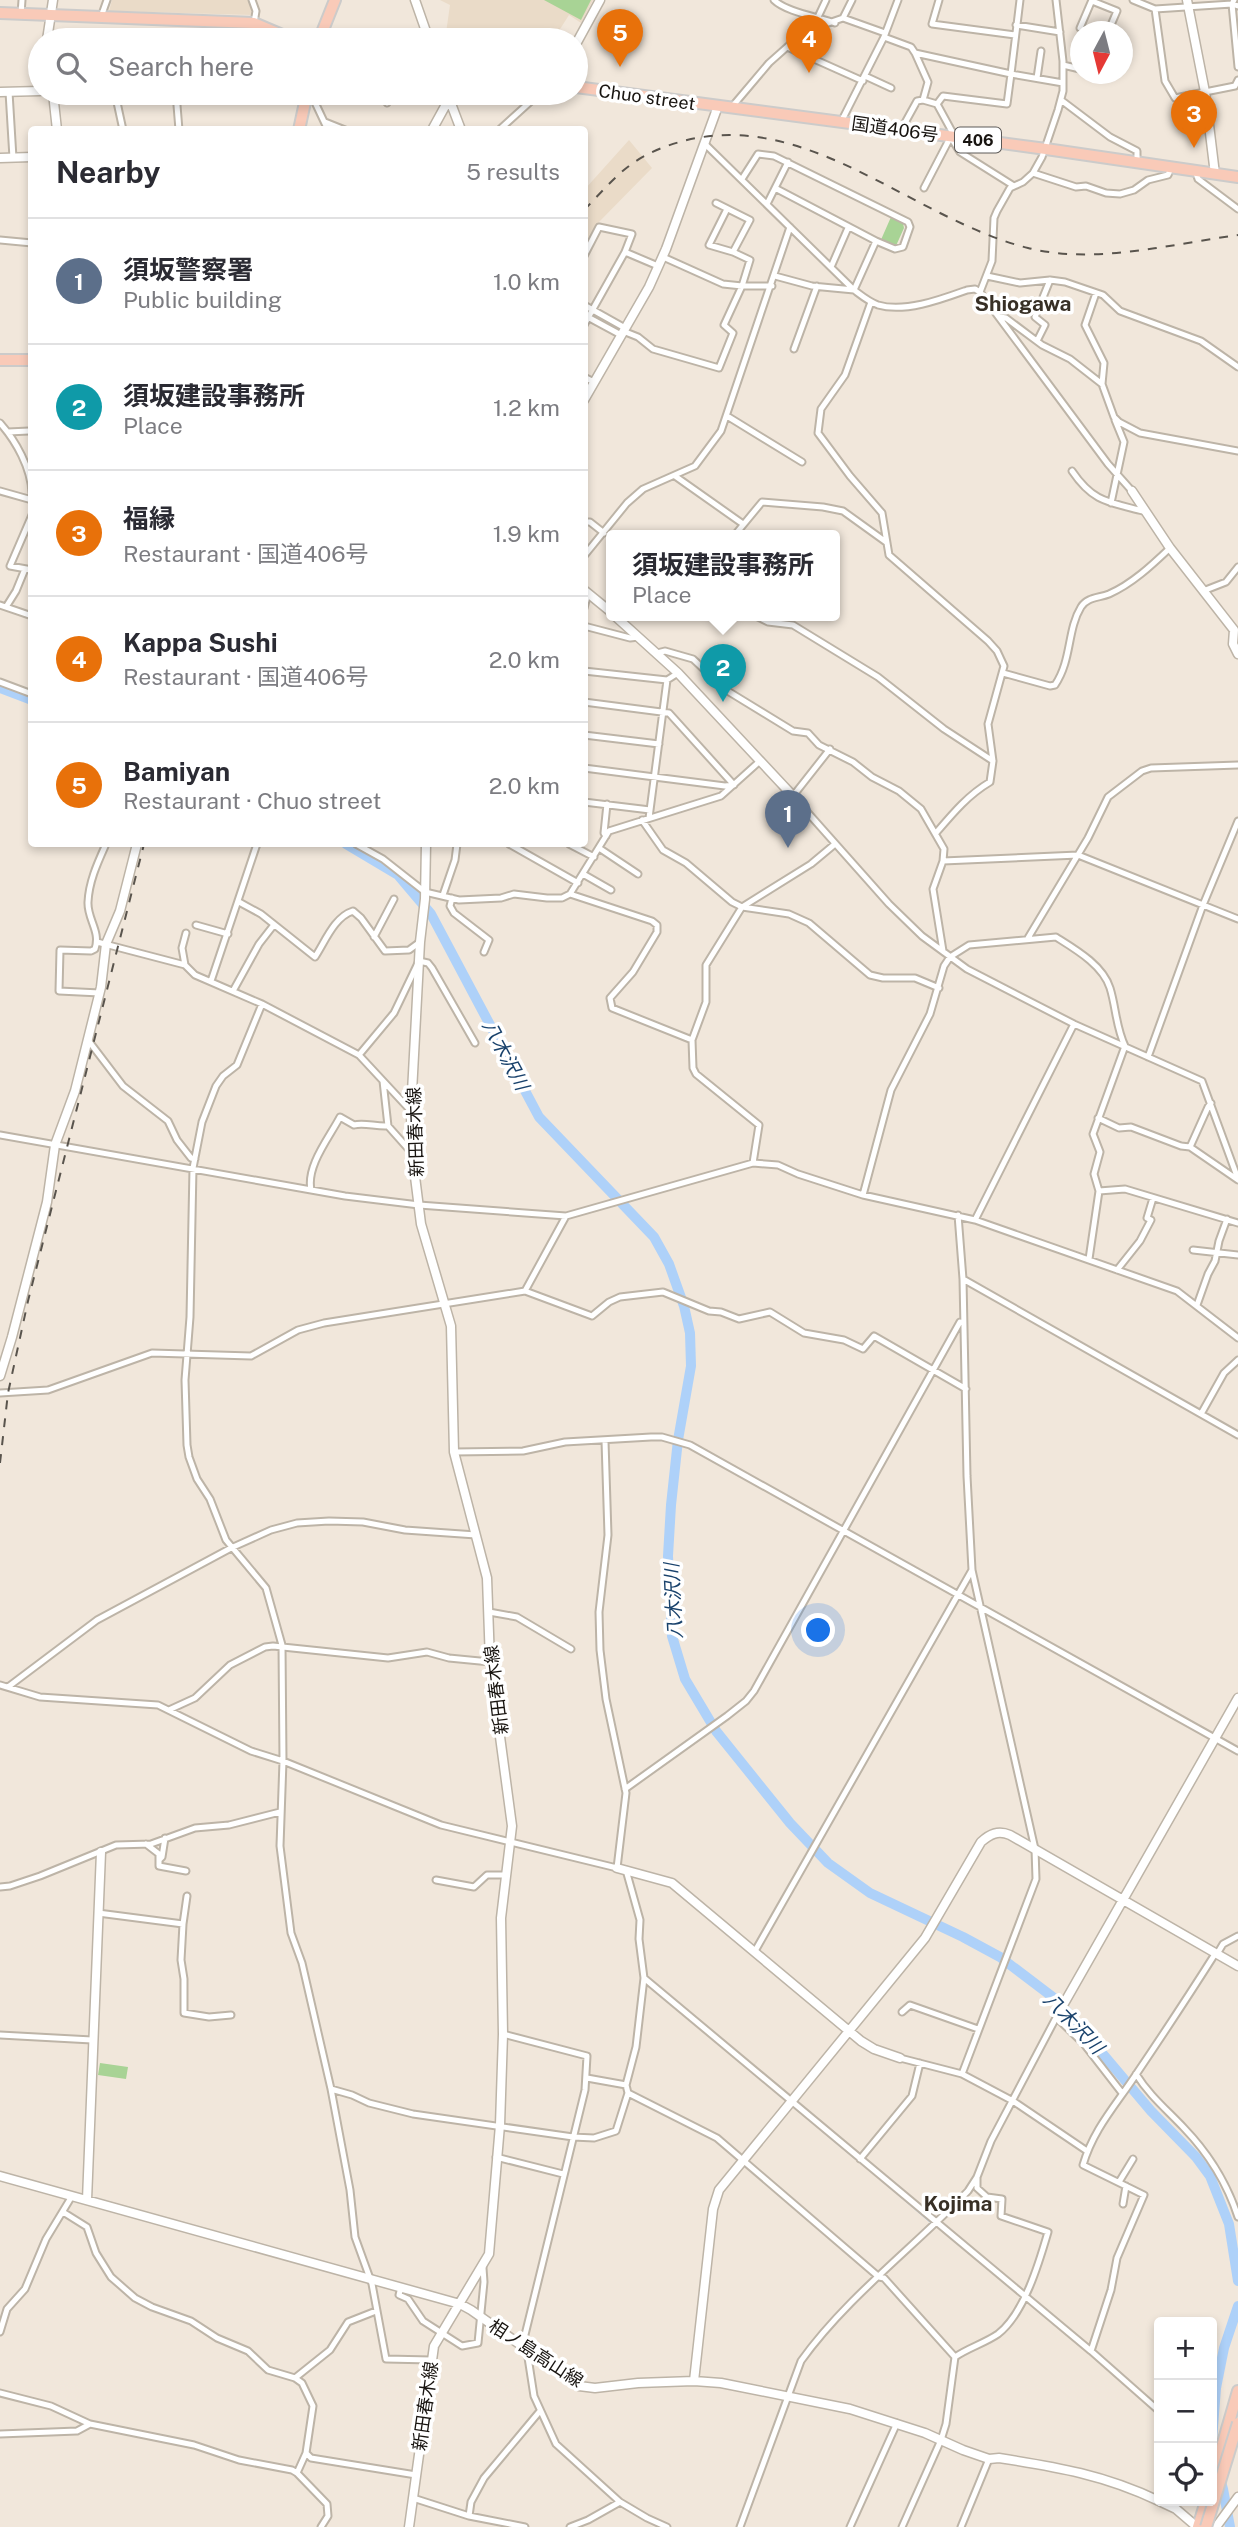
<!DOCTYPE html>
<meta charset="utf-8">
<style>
:root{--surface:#fff;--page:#f2f2f3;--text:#2b2b33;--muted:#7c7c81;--line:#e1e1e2;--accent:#7c3aed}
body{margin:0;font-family:"Public Sans","Noto Sans JP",sans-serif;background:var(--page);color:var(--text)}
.controls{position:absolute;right:21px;bottom:21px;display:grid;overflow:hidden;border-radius:7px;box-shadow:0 4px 10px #0003}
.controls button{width:63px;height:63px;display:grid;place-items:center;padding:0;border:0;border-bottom:2px solid var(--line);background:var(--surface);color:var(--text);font:35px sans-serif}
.compass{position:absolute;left:1070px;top:21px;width:63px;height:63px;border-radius:50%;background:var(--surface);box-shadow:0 4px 10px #0003;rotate:187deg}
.you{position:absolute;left:819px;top:1631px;width:24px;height:24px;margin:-18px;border:5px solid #fff;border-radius:50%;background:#1a73e8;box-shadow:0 0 0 10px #1a73e833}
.badge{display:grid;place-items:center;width:46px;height:46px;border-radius:50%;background:var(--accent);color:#fff;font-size:23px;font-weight:700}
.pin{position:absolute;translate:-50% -58px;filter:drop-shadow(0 2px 4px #0008)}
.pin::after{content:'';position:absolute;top:37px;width:24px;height:21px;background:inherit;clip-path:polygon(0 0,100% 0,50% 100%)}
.popup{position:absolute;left:606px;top:530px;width:234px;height:91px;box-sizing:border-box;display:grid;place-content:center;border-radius:7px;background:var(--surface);filter:drop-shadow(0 2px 5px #0005);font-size:23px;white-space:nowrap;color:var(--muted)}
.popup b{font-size:26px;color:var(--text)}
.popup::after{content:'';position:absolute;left:50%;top:100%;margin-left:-14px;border:14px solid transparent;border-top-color:var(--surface)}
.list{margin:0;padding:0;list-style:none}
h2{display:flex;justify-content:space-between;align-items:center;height:91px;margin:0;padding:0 28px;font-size:30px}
h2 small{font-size:23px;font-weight:400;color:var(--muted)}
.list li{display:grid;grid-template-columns:46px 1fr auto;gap:21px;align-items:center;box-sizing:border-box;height:126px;padding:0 28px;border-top:2px solid var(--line)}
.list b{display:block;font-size:26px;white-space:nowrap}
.list p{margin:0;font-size:23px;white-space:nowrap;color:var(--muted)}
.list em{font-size:23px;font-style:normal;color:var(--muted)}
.icon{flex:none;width:38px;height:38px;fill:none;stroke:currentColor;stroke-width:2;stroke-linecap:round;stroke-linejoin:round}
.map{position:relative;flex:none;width:1238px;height:2527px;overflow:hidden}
.search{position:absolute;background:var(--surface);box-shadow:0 4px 10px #0003;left:28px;top:28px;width:560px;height:77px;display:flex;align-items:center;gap:18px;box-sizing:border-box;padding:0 24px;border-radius:38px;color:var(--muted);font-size:26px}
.panel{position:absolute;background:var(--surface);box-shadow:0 4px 10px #0003;left:28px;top:126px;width:560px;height:721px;border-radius:7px}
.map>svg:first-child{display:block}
.built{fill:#eadbc8}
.green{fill:#a8d395}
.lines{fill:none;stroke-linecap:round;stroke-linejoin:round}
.stream{stroke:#aed1f9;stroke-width:2}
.river{stroke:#aed1f9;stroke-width:10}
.street-casing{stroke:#bdb4a7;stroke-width:9}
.secondary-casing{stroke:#bdb4a7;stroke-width:11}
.highway-casing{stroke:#cccbca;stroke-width:14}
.street{stroke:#fff;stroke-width:5}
.secondary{stroke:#fff;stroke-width:8}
.highway{stroke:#f9cab8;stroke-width:10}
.rail{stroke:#59544d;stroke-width:2;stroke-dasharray:9 9;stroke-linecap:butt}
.highway-bridge-casing{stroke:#cccbca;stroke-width:14;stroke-linecap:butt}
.highway-bridge{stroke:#f9cab8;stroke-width:10}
.labels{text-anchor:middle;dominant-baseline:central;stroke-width:7;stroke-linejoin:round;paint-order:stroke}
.shield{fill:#fff;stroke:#5d5a58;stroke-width:2}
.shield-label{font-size:16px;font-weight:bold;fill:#181410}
.street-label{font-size:18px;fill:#181410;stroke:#fff}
.water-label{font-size:19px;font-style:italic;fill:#19426c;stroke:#fff}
.quarter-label{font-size:21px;font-weight:bold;fill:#372f25;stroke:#fff}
</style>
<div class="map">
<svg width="1238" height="2527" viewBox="0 0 1238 2527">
<rect width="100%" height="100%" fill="#f1e7db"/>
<!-- built -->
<path class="built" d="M112,0H249L254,11L253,15L109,11Z
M440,0H593L581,23L569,15L555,37L543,35L539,40H445L450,5Z
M629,140L652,168L599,222L585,250V189Z"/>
<!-- green -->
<path class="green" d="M544,0H591L581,20Z
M891,217L903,223L904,228L895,248L880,242Z
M100,2063L128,2067L126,2079L98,2075Z"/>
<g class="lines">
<!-- stream -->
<path class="stream" d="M775,2091L787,2101
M793,2106L856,2159
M862,2163L933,2224
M979,2261L994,2273
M1049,2319L1088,2352
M1149,2399L1159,2407"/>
<!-- river -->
<path class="river" d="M0,688L32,700
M346,844L398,875L431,914L539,1117L654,1237L669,1264L684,1306L690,1333L691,1366L678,1440L671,1505L668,1556L672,1636L685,1679L716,1731L790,1823L828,1863L870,1893L963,1937L1000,1957L1058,2001L1151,2111L1196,2157L1210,2176L1229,2224L1238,2281
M1212,2440L1216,2388L1224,2348L1238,2306
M1212,2449L1223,2489L1230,2527"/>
<!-- street casing -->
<g class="street-casing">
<path id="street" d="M252,0L256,11L254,23
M774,0C786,12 819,17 835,23
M939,0L932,24L1015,35
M1020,0L1011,74L1063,83
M1133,0L1155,9L1232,4L1238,6
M1234,0L1232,4L1238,67
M1092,1L1117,11L1108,32
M1155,9L1165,81L1175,98L1235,86L1238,80
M21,14L22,0
M101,17L107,0
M818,17L826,0
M843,18L885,33
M1016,25L1060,32
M1089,32L1080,28L1092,0
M884,37L911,47L915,53L928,82L923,100
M787,47L863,81
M915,53L1011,74L1007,104L943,96L937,104
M1063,65L1080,69
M865,76L891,88
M1037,78L1041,51
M9,92L13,158
M115,93L123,130
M176,93L179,130
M306,94L312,96L328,130
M1061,100L1110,137L1137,151V163
M387,103L388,93
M731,108L769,63L796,39L808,30L843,18L852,0
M325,122L345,130
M841,122L884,37L898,0
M499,130L540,93
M901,130L917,101L923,100L937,104L955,137
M950,136L960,152L1014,186
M705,144L854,290C862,296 869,302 878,305C905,313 942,299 967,290L975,289L980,292L1108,464L1132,491
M1033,173L1076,187L1086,186L1106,193L1120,194L1134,190L1148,180L1168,175L1171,168
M1196,173L1198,179L1238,209
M742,179L758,154L774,156L908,222L910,227L903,247L895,249L876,241L854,290
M775,188L788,162
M924,188L950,138
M716,203L750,220L733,252L750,260L742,286H772
M767,204L775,188L876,241
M727,209L709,245L733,252
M0,240L32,243
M584,256L599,227L632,234L625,252L658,266
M831,267L848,228
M775,276L812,286L854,290
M987,276L1020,283L1050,280L1065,282L1103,295L1120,311L1201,341L1238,367
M980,292L992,261L994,218L997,211L1010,188L1023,182L1033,173L1042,157L1058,110L1063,91V61L1056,0
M1096,293L1085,325L1104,363L1102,384
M871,302L845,375L821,409L818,433L850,476L882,513L889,555L988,641L997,651L1004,666L988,724L993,761L990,782C968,795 953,813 936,833
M584,305L625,328
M584,315L621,335
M1000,317L1006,318L1042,345L1070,359L1102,384L1114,417L1119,422L1140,433L1238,451
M584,325L625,252
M623,331L638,337L653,349L719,368L733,333L724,325L742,286L723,284L663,257
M1037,341L1045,325L1035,317L1050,280
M794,349L817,286
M584,377L594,382
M727,416L802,462
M0,423C16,441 31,468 32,493
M8,432L29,431
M1072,471C1093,502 1108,502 1143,511
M675,476L743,524
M0,491L32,500
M1111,503L1124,442L1115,420
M32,515L10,566L32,570
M584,522H590L604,533
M734,536L762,502L823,507L843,511L886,542
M584,556L627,503L643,489L695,466L721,431L790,227
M1203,591L1226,582L1238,567
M0,605L32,616
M6,607L16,591L25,569
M584,608L588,593
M756,616L768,622L793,625L878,677L944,729L993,761
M584,626L630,638L639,637
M657,653L665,651L693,659L726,690L793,731L808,733L819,745L853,762L872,777L899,791L921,809L944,849L943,861L933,889L943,951
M584,671L667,680L678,673
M1003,673L1050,686L1055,685C1072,660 1067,630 1081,607C1087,597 1099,598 1109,594C1132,584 1152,565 1170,548
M0,682L32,694
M584,702L669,713L734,785
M584,735L659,744
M830,749L793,796L889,904L922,936L967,969L1074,1024L1202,1081L1238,1179
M584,768L725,786L734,785
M584,802L650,810
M649,818L667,680
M642,820L663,850L686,863L732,902L742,907L789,914L809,923L870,975L883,978H915L939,988
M606,836L604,833L607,804
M356,844L383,859L425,892L459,900L501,898L514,894L547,898H562L570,894L652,921L657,925V932L633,972L610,998L612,1008L692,1040
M509,844L578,883
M569,844L594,857
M599,848L638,874
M943,861L1078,855L1238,919
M583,874L611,890
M570,894L609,831L721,796L760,761
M443,895L455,860L457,844
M452,898L450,906L454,913L489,940L484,952
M239,902L261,914L315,957C325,942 334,917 353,911L361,918L385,951L409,950L420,942
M196,925L228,934
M374,937L394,899
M1028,938L1088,838L1108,797L1142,771L1151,768L1238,765
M97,942L185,965L195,975L262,1004L359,1055L411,1111
M185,965L182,948L186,933
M211,981L257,844
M233,991L259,944L273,926
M100,993L59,991L60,950L91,951L95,949C101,931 87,919 88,902C89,881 98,862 106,844
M262,1004L237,1065L223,1076L216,1086L202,1122L193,1168L190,1317L185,1380L187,1445L189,1457L197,1479L210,1499L226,1540L266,1588L282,1645L283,1761L280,1846L291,1933L302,1963L331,2089L350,2190L355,2237L372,2284L386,2359L431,2360
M88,1040L123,1086L168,1121L177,1140L191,1158L195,1159
M359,1055L394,1013L419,961L428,963L432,968L475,1043
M1148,1057L1203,905L1238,821
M383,1081L388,1126L412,1153
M1098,1118L1119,1128L1131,1127L1181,1146L1190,1147L1238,1180
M0,1135L345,1196L419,1205L566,1216L753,1163L778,1165L798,1174L863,1195L975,1220L1177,1291L1238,1338
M1190,1147L1208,1107L1211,1103
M753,1163L759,1125L696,1074L693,1068L692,1040L706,1002V965L742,907L811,864L835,844
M311,1190C306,1166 329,1138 340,1117L354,1125C364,1122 376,1127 388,1126
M1099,1191L1125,1189L1238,1223
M863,1195L891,1090L930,1014L944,966L950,957L969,945L1056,937C1075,949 1103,965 1110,988C1116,1007 1116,1028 1125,1046L1093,1134L1100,1152L1094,1174L1099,1191L1089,1259
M958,1215L963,1279L967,1476L972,1570L1035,1849L1036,1879L962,2074
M975,1220L1074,1024
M1193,1250L1238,1255
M1117,1270L1140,1241L1151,1220L1147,1218L1153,1198
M963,1279L1238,1435
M525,1291L592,1316L609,1302L620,1297L663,1292L709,1311L721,1312L739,1319L770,1312L804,1333L844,1340L863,1349L874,1336L966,1389
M1197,1305L1208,1274L1215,1261L1219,1241L1227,1219
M0,1393L48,1390L152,1353L251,1356L298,1330L324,1323L525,1291L566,1216
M1201,1414L1224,1373L1238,1360
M454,1452L523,1451L565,1442L651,1437H662L690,1445L1238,1751
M489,1612L517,1617L571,1649
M0,1685L40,1697L158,1705L251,1751L283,1761L441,1825L617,1868L626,1793L606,1699L600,1650L599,1612L608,1535L605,1441
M8,1687L97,1620L231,1548L271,1530L297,1523L329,1521L363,1522L405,1530L476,1535
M171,1709L195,1698L230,1665L265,1647L273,1646L388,1658L427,1652L449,1658L490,1662
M625,1789L727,1716L746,1701L754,1691L960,1322
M146,1844L159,1854V1866L186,1871
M160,1859L162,1857L165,1838
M626,1870L640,1920L639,1939L644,1978L636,2047L626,2085L628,2093L717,2138L879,2277L884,2278L955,2357L946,2424L941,2440L902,2527
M436,1880L474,1887L487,1875H506
M0,1887L10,1886L40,1876L116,1845L151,1844L195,1828L229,1825L280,1812
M98,1913L183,1924L187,1896
M183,1924L181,1960L184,1979V2013L209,2017L231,2015
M755,1951L972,1570
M1217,1954L1223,1944L1238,1936
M644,1978L1091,2351L1159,2411
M902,2012L910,2005L978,2029
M1056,2017L1084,2044L1122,2093
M503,2034L587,2056L585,2090L522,2347
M0,2035L92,2040
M900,2058L962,2074L1013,2101L1087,2151
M1136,2074C1149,2095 1167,2110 1184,2128C1209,2154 1227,2183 1238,2217
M587,2078L626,2085
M331,2089L352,2095L369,2103L413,2114L573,2137L594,2138L616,2131L628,2093
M496,2157L563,2174
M860,2159L912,2096L920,2063
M1119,2182L1133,2159
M1123,2204L1126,2186
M63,2212L87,2227L96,2253L111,2277L135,2298L152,2307L191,2321L217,2338L248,2351L268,2370L295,2378L302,2383L313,2406L306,2453L297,2473L327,2504L328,2516L321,2527
M401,2287L399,2295L408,2299L423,2321L462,2346L478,2343L484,2282L483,2268
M0,2332L7,2309L25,2289L46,2239L72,2196
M527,2351L534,2396L556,2444L620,2502L647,2518L667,2527
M1091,2351L1111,2290L1117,2258L1144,2195L1083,2165C1093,2130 1115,2106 1135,2076C1162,2036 1189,1995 1215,1954
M955,2357C968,2348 985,2343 998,2334C1024,2314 1039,2263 1048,2232L1001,2216L1002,2199L987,2197L977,2188V2177
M295,2378L330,2350L348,2322L376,2311
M0,2393L51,2406L90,2424L194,2445L239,2460L292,2470L297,2473
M0,2434L77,2431L90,2424
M306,2453L311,2458L416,2475
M413,2498L469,2516L525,2527
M469,2516L471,2502L484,2478L540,2411
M570,2527L588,2520L620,2502
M740,2527L801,2361C846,2298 914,2247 968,2191L977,2177L991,2141L1058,2014
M850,2527L897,2423
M961,2527L989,2459"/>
</g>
<!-- secondary casing -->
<g class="secondary-casing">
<path id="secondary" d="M415,0L429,40
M1187,0L1205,92L1215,174
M47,40L53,0
M576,44L600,0
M0,92L40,91
M53,93L57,130
M447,93L461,130
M432,130L449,99
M0,158L32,157
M584,400L649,287L666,249L718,106
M1132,491L1170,548L1234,630L1233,644L1238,654
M584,590L611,612
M615,616L678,673L793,796
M0,1376L12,1337L47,1202L55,1145L75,1091L101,987L106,944L120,911L137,844
M617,1868L672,1883L861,2041L874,2049L900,2058
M1058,2014L1238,1698
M0,2176L460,2304L471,2310L579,2386L595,2388L638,2383L694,2381L721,2383L850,2409L925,2433L963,2450L989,2459L999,2458C1057,2467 1105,2475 1159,2501
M87,2200L101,1852
M694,2381L713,2209L719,2190L925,1938L981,1842C990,1834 998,1830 1010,1835L1238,1966
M1159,2501L1176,2509L1197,2527
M409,2527L434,2346L489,2254L500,2125L503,2034L501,1918L512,1826L490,1662L487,1578L454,1452L451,1326L421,1224L412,1153L411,1111L420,942L425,899L426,844
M1216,2527L1238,2497"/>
</g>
<!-- highway casing -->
<g class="highway-casing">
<path id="highway" d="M0,13L254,23L294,40
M319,40L335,0
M576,87L1046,149L1238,177
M299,130L307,93
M0,360H32
M1212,2481L1238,2391
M1198,2527L1206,2501"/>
</g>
<!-- street -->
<use href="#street" class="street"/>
<!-- secondary -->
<use href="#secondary" class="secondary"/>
<!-- highway -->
<use href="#highway" class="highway"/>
<!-- rail -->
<path class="rail" d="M584,210C599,195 613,178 629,166C646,153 667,145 687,140C811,111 913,219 1028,248C1096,265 1170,244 1238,235
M0,1463L8,1393L28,1301L144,844"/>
<!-- highway-bridge casing -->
<g class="highway-bridge-casing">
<path id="highway-bridge" d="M1206,2527L1238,2423"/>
</g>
<!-- highway-bridge -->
<use href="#highway-bridge" class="highway-bridge"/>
</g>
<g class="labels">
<!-- shield labels -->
<rect class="shield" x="955" y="127.5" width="46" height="25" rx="5"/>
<g class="shield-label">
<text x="978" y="140">406</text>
</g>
<!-- street labels -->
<g class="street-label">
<text transform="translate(647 97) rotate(8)">Chuo street</text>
<text transform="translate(895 129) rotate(8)">国道406号</text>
<text transform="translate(415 1132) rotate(-92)">新田春木線</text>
<text transform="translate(496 1690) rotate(-97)">新田春木線</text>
<text transform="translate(536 2353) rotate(33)">相ノ島高山線</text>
<text transform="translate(425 2406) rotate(-82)">新田春木線</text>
</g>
<!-- water labels -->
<g class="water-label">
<text transform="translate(506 1055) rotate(62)">八木沢川</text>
<text transform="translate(673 1601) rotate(-93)">八木沢川</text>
<text transform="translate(1074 2023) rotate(46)">八木沢川</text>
</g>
<!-- quarter labels -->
<g class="quarter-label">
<text x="1023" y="303">Shiogawa</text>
<text x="958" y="2203">Kojima</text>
</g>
</g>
</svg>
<div class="controls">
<button>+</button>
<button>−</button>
<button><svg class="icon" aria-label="locate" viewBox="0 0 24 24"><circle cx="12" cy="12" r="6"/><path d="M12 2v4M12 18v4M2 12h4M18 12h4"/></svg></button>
</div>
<svg class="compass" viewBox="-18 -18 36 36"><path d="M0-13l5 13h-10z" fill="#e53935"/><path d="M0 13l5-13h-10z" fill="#7c7c81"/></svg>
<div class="you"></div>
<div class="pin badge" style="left:788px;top:848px;background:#5c6f8a">1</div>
<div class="pin badge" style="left:723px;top:702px;background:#0f9aa8">2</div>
<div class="popup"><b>須坂建設事務所</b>Place</div>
<div class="pin badge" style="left:1194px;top:148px;background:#e8710a">3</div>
<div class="pin badge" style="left:809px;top:73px;background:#e8710a">4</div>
<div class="pin badge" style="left:620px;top:67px;background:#e8710a">5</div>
<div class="search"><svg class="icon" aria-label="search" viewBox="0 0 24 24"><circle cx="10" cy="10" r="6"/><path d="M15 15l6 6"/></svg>Search here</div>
<section class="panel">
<h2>Nearby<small>5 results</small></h2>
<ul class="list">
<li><span class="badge" style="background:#5c6f8a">1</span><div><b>須坂警察署</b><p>Public building</p></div><em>1.0 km</em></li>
<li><span class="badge" style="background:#0f9aa8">2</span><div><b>須坂建設事務所</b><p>Place</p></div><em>1.2 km</em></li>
<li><span class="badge" style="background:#e8710a">3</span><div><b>福縁</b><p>Restaurant · 国道406号</p></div><em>1.9 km</em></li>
<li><span class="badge" style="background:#e8710a">4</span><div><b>Kappa Sushi</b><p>Restaurant · 国道406号</p></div><em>2.0 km</em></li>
<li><span class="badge" style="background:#e8710a">5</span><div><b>Bamiyan</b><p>Restaurant · Chuo street</p></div><em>2.0 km</em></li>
</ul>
</section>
</div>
